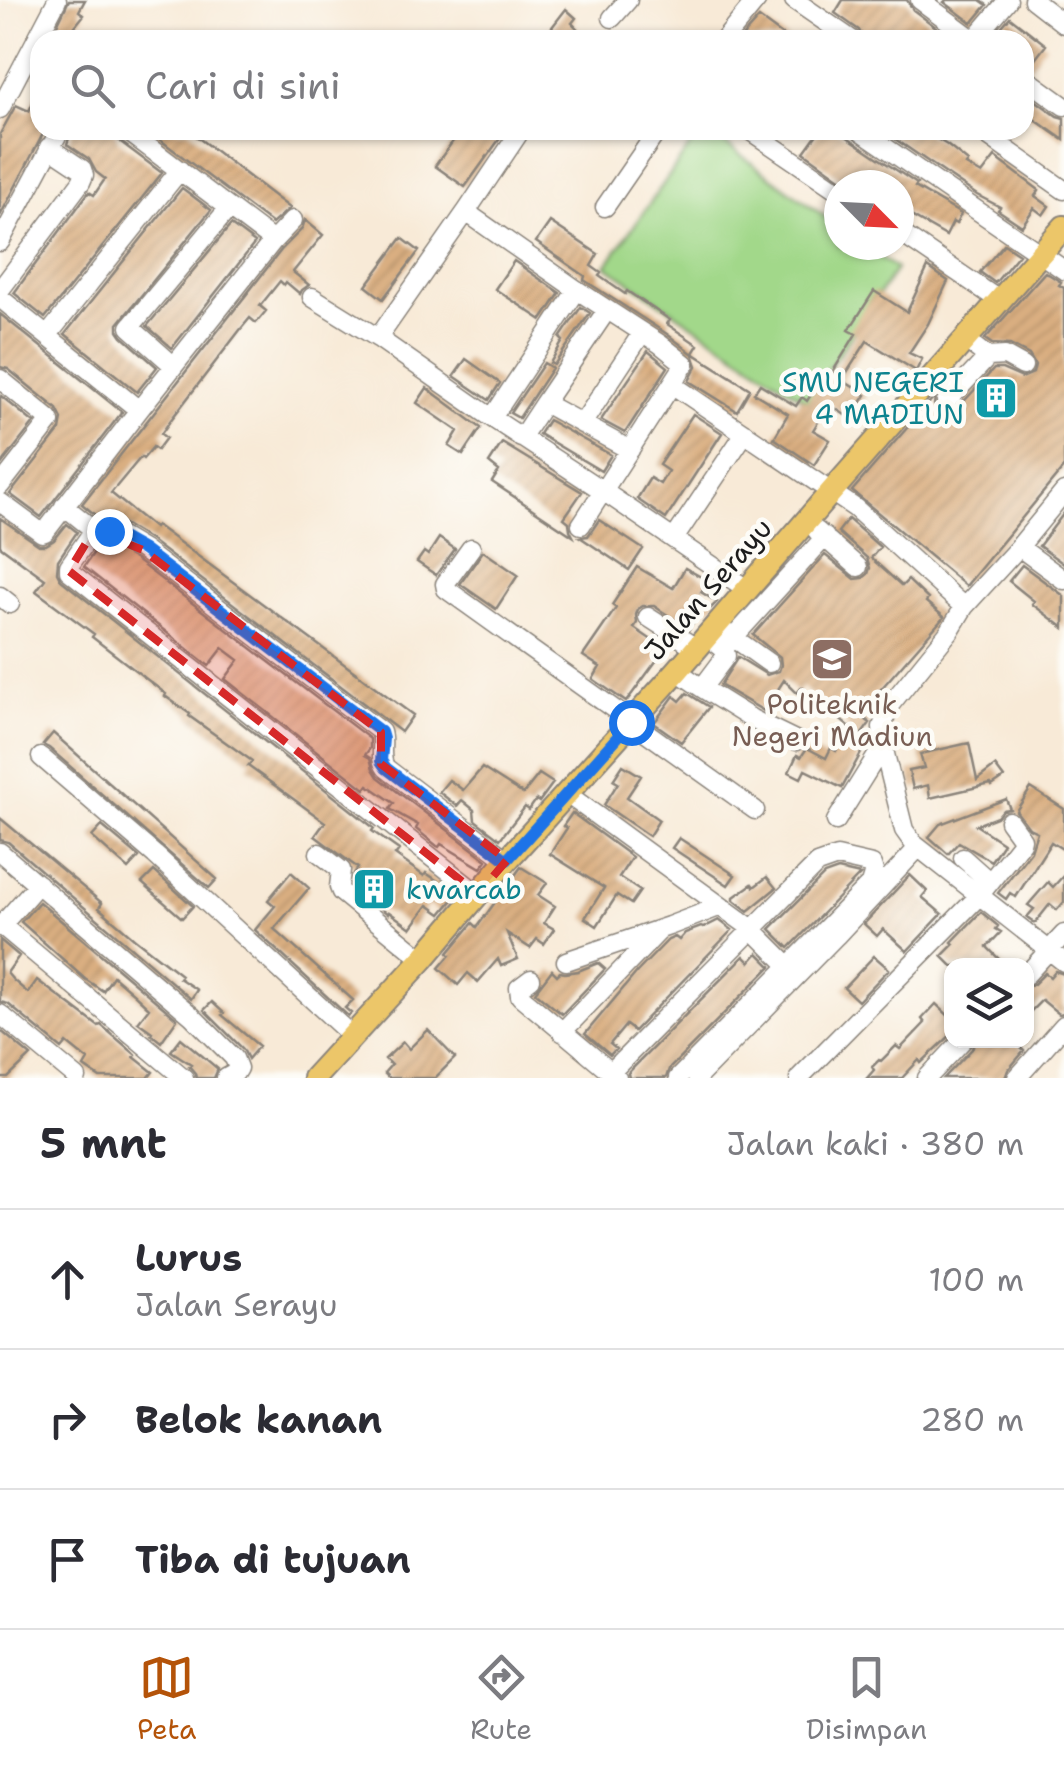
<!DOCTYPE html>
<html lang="id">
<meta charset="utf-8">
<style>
:root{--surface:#fff;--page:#f2f2f3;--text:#2b2b33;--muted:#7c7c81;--line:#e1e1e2;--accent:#b45309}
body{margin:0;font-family:"Shantell Sans",sans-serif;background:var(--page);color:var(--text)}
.controls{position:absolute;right:30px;bottom:30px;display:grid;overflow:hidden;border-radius:20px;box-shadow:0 2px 8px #0004}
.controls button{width:90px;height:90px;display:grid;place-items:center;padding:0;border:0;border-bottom:2px solid var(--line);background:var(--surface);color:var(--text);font:50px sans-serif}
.compass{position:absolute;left:824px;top:170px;width:90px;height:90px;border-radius:50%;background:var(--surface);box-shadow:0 2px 8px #0004;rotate:114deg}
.stop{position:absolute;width:30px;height:30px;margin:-22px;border:8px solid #1a73e8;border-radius:50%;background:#fff}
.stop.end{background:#1a73e8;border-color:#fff;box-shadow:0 2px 10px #0008}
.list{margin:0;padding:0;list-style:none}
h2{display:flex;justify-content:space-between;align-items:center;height:130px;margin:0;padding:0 40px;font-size:42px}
h2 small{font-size:32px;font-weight:400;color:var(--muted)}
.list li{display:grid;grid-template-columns:65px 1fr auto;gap:30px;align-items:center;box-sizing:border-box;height:140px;padding:0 40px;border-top:2px solid var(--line)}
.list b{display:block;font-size:38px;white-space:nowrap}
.list p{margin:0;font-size:32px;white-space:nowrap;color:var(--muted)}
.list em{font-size:32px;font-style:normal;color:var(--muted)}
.icon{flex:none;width:55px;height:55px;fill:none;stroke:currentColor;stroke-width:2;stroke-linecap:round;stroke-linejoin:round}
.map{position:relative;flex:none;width:1064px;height:1078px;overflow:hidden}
.search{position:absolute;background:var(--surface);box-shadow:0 2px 8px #0004;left:30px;right:30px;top:30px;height:110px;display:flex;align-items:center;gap:25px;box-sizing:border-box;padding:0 35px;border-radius:30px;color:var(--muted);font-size:38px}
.sheet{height:550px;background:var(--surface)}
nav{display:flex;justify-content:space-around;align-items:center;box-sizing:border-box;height:140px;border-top:2px solid var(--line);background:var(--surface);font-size:28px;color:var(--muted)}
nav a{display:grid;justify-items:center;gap:5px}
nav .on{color:var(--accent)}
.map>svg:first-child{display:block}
.pitch{fill:#a2d88a;stroke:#5f7a53;stroke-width:2.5}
.building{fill:url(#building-hatch)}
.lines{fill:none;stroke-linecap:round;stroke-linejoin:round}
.minor-casing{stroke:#8a837a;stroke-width:21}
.major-casing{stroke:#8a837a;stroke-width:26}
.minor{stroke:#fff;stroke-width:18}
.major{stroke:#ecc669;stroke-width:22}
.route{stroke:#1a73e8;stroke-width:12}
.marked{fill:#d62828;fill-opacity:0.2;stroke:#d62828;stroke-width:8;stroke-dasharray:20 12;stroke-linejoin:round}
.labels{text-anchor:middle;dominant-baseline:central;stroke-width:9;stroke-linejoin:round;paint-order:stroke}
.culture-label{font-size:28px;fill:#0d838f;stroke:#fdfcf7;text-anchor:end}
.street-label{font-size:28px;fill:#1c1c1c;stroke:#fdfcf7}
.education-label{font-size:28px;fill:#785e54;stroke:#fdfcf7}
</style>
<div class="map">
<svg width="1064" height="1078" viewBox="0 0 1064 1078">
<defs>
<pattern id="building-hatch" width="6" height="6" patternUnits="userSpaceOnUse" patternTransform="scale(2.5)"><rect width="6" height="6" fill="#daaf81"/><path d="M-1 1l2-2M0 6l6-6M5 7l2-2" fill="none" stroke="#ba966f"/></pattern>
</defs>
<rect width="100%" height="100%" fill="#fdfcf7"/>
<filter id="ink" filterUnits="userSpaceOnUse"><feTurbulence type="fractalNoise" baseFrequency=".01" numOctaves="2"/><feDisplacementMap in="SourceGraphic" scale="20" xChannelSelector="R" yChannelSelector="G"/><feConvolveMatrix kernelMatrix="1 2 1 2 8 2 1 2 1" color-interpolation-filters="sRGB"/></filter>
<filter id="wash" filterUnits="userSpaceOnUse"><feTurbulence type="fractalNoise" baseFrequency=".0048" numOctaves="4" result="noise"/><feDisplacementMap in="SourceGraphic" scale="40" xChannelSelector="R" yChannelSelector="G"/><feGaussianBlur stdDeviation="2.25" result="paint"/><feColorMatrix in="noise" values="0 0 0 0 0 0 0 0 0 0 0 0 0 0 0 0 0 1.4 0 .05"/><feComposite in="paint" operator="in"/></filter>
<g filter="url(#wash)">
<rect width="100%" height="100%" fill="#f8ead7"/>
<!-- pitch -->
<path class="pitch" d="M701,130H707L839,227V245H864L896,269L807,401L606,266Z"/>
<g id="blocks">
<!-- building -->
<path class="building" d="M69,0H85L79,11L84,15L71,31L82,40H50Z
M843,0H907L913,10L953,40H864L859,30L835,13Z
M946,0H980L987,5L972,23L944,2Z
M566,9L576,18L572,23L588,40H542Z
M1010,17L1046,45L1030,66L1024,65V40H990Z
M759,18L789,40H749L743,36Z
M40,87V130H45L0,216V134L16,105L29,111Z
M1024,92L1057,116L1064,118V140L1024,112Z
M72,130H114L118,140L162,173L45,318L14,293L89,192L94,195L105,179L96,172L89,159L67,144Z
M147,130H188L290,208L272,224Z
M461,130H506L465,187L435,166Z
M820,130H837L917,184L915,187L961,214L956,224L953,222L946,236L899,209V185H850L804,152Z
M882,130H922L947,145L968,162L966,165L982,174L995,157L1039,190L1035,196L1049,206L1043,215L1034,208L1022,226L998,210L1000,207L977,195Z
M182,188L211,210L118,324V330L122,336L157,367L137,392L65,334Z
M305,220L323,235L293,272L309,285L302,290L300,294L286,282L284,285L280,281L260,306L266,311L256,323L250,318L240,330L170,421L161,434L166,438L157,450L153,447L143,459L141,457L111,493L154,528L156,525L413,715L401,732L150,540L117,520L99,518L82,504L282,249L302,229Z
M550,222L598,254L591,266L601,273L599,276L625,294L627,291L670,320L667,324L698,345L693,353L750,389L737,411L689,381L697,366L693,354L667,334L584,280L585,276L536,242Z
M231,225L255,243L172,348L147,326Z
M402,238L419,251L383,299L366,286Z
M1004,244L1019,254L995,283L980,272Z
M514,261L560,293L542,320L495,289Z
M928,267L948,281L928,324L909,353L922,359L916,371L867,341L842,380L866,395L851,419L829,404L813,430L830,440L814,465L774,438L788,414L754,393L760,384L796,406L802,397L807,401L827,370L832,373L856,334L849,330L874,291L907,312Z
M1045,272L1061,282L1059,285L1064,288V467L966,586L852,491L935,396L934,405L937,410L949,414L955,411L994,369H1002L1022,378L1033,373L1035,365L1029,355L1010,345L992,344L985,339Z
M581,307L590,313L554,365L550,363L563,341L560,338Z
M0,314L122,412L41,517L10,494L60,430L62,419L57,409L8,369L0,367Z
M648,351L668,367L625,433L601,420Z
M466,359L500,383L489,400L454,376Z
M544,363L552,368L519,418L510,413Z
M427,388L481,428L463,455L449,446L458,431L417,403Z
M1,396L34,423L0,466V398Z
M693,414L722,433L666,519L637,499L650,478L660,484L668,471L659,465Z
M548,420L611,455L601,471L539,434Z
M502,443L582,492L564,518L569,522L570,530L573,536L492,482L499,471L489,463Z
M1064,513V564L1039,546Z
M0,518L39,545H46L54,540L67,524L77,532L58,560L57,572L61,580L374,828L372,831L399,850L395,855L424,876L426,873L441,883L439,886L455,897L441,914L428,905L411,928L389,912L388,914L352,885L353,875L358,868L315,836L325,822L248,766L252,761L189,716L190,714L165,696L166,694L92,637L94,634L36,591L45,579L0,546Z
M848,519L880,547L871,558L902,586L908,580L928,599L926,602L944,617L859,714L870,723L859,738L867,742L842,788L805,770L801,778L789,772L797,755L801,757L807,748L826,758L831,748L836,751L849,727L802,687L797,693L784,680L764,711L720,685L738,657L767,675L779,671L781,665L780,657L753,635L825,555L855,579L863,578L868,574L870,568L867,558L838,532Z
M599,520L643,549L629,570L580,537L588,536Z
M439,538L455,549L436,575L417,562L424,552L428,555Z
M100,543H107L136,560L370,739V748L365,755L370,758L373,769L378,777L487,860L481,868L441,844L439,847L437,846L416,829L418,825L390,809L394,803L368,785L365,789L225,679L239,660L223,648L209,666L84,567Z
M483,551L518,575L496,609L460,584Z
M1022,565L1064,596V628L1032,604L1034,601L1009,581Z
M637,567L673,588L685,568L708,581L701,592L717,602L711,608L696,600L687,616L694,621L689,629L654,606H643L638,609L636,615L637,623L634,628L665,649L626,702L593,679L600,667L583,656L616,608L612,605Z
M687,693L709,707L681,742L654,723L674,696L680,701Z
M53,733L217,879L209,888L49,748L43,745Z
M969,743L977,780L995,766L1004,778L992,786L991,784L930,798L928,785L913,789L909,771L924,768L920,754Z
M623,765L641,776L627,797L659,820L649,836L604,805L618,783L613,780Z
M482,768L523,794L539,774L553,783L539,802L536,800L529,810L525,807L500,839L475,820L474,810L462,800L457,806L439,792L449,780L463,790Z
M1031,788L1064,809V850L1051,842L1016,897L1010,893L1006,899L998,893L1031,851L1037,832L1029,828L1016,811Z
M1006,799L1010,809L1003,810L997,817L976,825L1003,843L991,861L959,842L948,854L929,837L940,824Z
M572,813L632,857L619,877L640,891L631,904L617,895L597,926L585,918L604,888L550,854L567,828L563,826Z
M0,818L102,903L99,908L135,939L181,975L179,978L197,990L191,999L8,842L0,840Z
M102,826L139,857L128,869L92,837Z
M679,838L735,875L728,885L672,848Z
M521,867L547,883L538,895L555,906L544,923L554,929L544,944L537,939L530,948L507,933L518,959L501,966L498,959L478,982L468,973L458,985L439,968L450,955L448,953L473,923L477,927Z
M838,870L860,875L789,948L770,929L824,875Z
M154,871L193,906L182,918L142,883Z
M291,872L309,888L274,929L353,1000L345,1008L351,1013L348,1016L255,930L275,906L268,900Z
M910,875L927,891L922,897L942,914L907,951L883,929L877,936L864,924Z
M1064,875V902L1057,910L1050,904L1035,923L1027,917L1034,909L1028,905L1048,882L1053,887Z
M767,877L776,888L748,911L734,900V897L752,884L754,887Z
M39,902L177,1019L161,1042L151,1034L152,1032L138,1022L149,1008L134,994L113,976L103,991L85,979L21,922Z
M981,912L998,926L996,929L1001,932L987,947L1006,966H952L942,956L954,944L952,942Z
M719,920L732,930L634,1031L626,1025L610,1044L616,1049L610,1055L585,1034L637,972L668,940L675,937L679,940L685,933L701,927L703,928Z
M0,940L19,956L7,973L13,980L28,993L37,980L98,1026L101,1025L136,1055L134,1057L153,1072L148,1078H100L84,1067L88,1060L67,1043L62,1049L8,1004L0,1002Z
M758,953L771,966L669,1069L666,1078H629L628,1073L744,956L750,962Z
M874,956L889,969L858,1001L844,988Z
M598,963L605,969L562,1014L535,992L552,970L557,975L560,972L565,973L578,971Z
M1055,971L1064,974V1013L1059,1014L1042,1000L1026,1016V987L1034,984L1045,973L1050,977Z
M212,1002L224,1013L222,1015L259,1046L248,1059L243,1049L204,1010Z
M936,1004L952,1019V1034L921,1063L919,1060L902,1078H867L874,1070L872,1067L879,1060L881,1061L896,1046L900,1049L925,1023L922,1019Z
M0,1030L31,1056L8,1078H0Z
M428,1030L455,1058L435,1078H389L384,1073L391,1065L385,1059L403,1042L409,1049Z
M181,1038L218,1069L214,1078H196L195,1073L189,1066L191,1064L171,1051Z
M975,1040H1005L1011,1046L1017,1044L1024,1051L1008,1070L1005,1078H944L972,1049Z"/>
</g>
</g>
<g filter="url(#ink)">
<use href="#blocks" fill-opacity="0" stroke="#8a837a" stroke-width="2.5"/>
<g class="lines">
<!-- minor casing -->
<g class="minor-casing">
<path id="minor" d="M794,0L852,40
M920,0L974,40L1008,0
M1033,0L1064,24
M612,18L628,0
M724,40L757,0
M1024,77L1064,106
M0,109L57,0
M749,130L839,191
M860,130L1064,270
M979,130L1064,190
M605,207L658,130
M466,212L521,130
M899,232L1000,301
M273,241L293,220
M0,242L60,130
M0,290L81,182L84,175L82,169L49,147
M577,290L492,418L603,491L748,590
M312,297L378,338
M0,298L139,410
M607,310L544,403L630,450
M47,336L180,170
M966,340L988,357L1005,356L1023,366
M174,366L130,327L229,208
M0,379L49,419L50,422L0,486
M673,385L855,508L964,607
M946,402L988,357
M492,418L378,338L466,212L577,290L660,344L685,364L581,525
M582,424L642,333
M521,438L544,403
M1064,492L1019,547L964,607L949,632L890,705L882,727L883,746L904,830L914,844L1064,962
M0,502L42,533L45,532L139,410L273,241L126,130
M64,506L94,530L111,531L143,550L381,732C385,744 378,757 386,768L507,860
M94,530L69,566V571L478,894
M817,531L858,567
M674,539L745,433
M1019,547L1064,580
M471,548L445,584L446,589L755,810
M0,596L10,604
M648,617L696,648
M724,631L769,663
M733,638L825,537
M677,671L702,688L726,656L725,650L707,636
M702,688L752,719L797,741
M41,757L155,855L352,1036
M567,794L751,928L788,965
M836,821L883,746
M0,852L192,1016L234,1058L238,1068L235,1073L226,1078
M319,853L341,870L339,887L341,892L423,959
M963,858L990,882
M0,924L184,1078
M0,927L38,884
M566,961L669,926L721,906
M1026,975L1064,934
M531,979L519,988L520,996L611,1072
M0,1014L77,1078
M562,1032L658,932
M617,1078L611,1072L817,864L837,857L872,865L874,871L870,884L678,1078
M697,1078L836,936L917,849
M799,1078L979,896L1021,843L1022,839L1009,821
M927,1078L963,1040
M1017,1078L1064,1025"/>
</g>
<!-- major casing -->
<g class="major-casing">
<path id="major" d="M314,1078L423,959L507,860L677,671L832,491L1064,227"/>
</g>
<!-- minor -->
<use href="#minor" class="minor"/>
<!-- major -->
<use href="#major" class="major"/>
</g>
</g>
<g class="lines" filter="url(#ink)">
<!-- route -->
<path class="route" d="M109,531L143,550L381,732L383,739L381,761L386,768L507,860L631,722"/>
</g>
<!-- marked area -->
<path class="marked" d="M94,530L143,550L381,732V764L507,860L478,894L69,571Z"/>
<!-- icons -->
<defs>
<g id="building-square" transform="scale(2.25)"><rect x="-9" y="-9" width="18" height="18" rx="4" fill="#0f9aa8" stroke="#fdfcf7"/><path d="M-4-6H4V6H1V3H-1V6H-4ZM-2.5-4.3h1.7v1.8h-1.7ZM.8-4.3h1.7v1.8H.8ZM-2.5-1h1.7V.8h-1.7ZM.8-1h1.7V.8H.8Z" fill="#fff"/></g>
<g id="university-square" transform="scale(2.25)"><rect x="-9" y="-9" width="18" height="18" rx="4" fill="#8d6e63" stroke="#fdfcf7"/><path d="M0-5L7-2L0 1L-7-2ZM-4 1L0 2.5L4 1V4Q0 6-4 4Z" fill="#fff"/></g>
</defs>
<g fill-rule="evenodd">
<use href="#building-square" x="996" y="398"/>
<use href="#university-square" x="832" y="659"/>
<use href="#building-square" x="374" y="889"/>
</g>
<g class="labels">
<!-- culture labels -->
<g class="culture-label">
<text x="964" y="382">SMU NEGERI<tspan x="964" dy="32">4 MADIUN</tspan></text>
<text x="406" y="889" text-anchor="start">kwarcab</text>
</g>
<!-- street labels -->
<g class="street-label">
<text transform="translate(708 589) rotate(-49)">Jalan Serayu</text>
</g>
<!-- education labels -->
<g class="education-label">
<text x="832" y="704">Politeknik<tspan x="832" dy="32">Negeri Madiun</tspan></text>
</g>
</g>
</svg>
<div class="controls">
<button><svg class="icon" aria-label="layers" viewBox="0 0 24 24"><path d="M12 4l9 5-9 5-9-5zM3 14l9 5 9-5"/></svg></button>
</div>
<svg class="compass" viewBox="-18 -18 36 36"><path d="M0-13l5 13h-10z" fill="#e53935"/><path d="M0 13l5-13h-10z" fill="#7c7c81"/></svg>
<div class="stop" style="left:631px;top:722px"></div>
<div class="stop end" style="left:109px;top:531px"></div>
<div class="search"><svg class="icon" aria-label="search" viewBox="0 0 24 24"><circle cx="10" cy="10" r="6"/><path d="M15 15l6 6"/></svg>Cari di sini</div>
</div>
<section class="sheet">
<h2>5 mnt<small>Jalan kaki · 380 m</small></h2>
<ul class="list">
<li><svg class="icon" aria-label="ahead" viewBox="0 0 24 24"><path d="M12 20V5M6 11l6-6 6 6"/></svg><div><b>Lurus</b><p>Jalan Serayu</p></div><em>100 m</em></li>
<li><svg class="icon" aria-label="right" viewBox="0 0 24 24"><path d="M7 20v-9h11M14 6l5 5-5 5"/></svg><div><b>Belok kanan</b></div><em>280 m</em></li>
<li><svg class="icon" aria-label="arrive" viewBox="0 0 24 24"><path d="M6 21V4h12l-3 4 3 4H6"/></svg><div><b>Tiba di tujuan</b></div></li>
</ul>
</section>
<nav>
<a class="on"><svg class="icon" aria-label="map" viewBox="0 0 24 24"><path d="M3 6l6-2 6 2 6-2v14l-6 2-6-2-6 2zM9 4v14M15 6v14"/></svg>Peta</a>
<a><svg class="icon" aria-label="directions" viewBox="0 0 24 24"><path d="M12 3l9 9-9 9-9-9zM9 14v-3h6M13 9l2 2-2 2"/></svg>Rute</a>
<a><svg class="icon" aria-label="saved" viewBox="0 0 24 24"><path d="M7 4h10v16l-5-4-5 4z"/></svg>Disimpan</a>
</nav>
